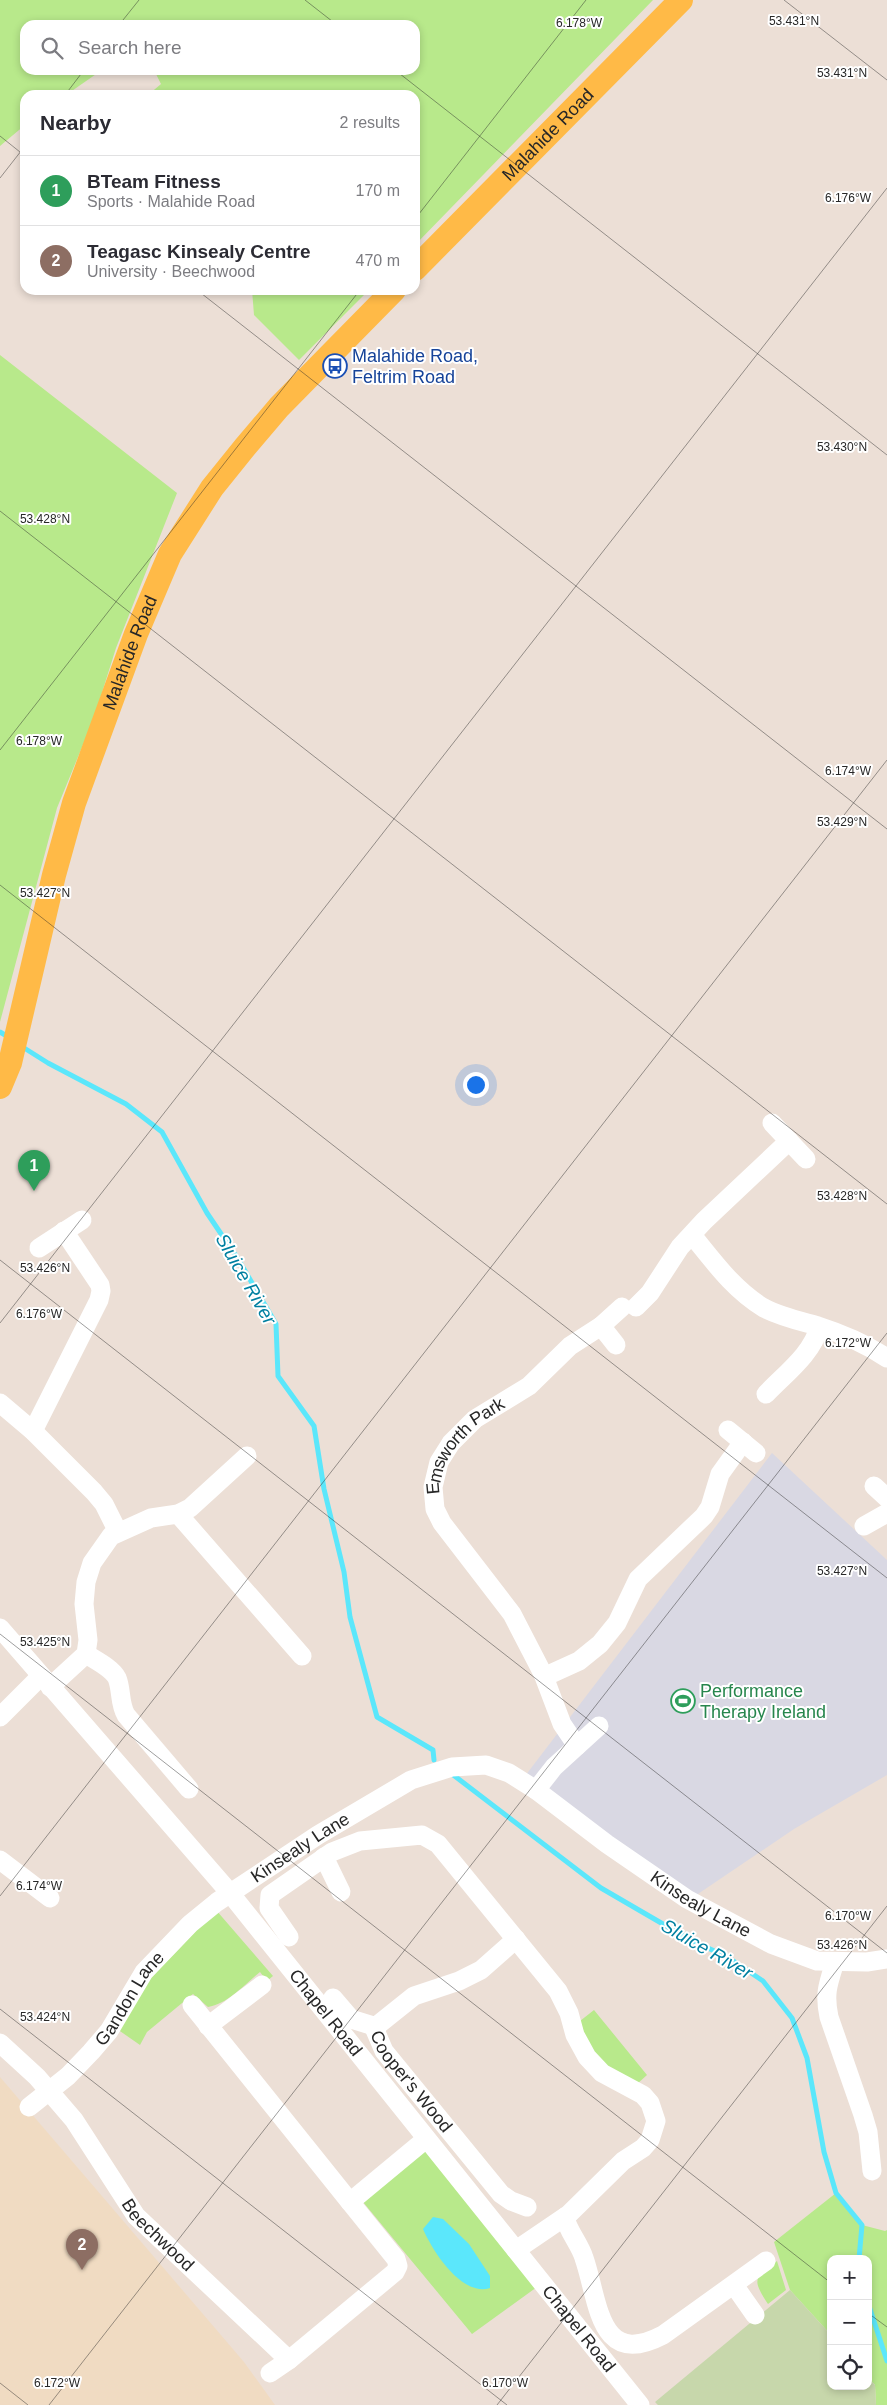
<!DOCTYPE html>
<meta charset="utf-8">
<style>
:root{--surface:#fff;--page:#f2f2f3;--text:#2b2b33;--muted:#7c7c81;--line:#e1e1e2;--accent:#b45309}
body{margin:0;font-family:Arial,sans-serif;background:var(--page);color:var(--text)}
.controls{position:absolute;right:15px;bottom:15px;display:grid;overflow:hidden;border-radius:10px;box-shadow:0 2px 8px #0003}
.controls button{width:45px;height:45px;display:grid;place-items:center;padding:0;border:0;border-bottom:1px solid var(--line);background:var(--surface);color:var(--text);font:25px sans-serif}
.you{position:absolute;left:475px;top:1084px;width:18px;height:18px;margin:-12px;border:4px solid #fff;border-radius:50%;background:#1a73e8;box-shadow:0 0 0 8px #1a73e833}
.badge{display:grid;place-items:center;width:32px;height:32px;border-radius:50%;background:var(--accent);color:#fff;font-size:16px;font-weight:700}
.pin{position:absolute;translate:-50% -41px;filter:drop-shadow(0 1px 2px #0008)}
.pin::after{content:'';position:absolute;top:26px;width:18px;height:15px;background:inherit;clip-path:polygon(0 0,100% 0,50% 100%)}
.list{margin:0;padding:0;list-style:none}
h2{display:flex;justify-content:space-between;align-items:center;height:65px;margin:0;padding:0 20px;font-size:21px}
h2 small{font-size:16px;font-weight:400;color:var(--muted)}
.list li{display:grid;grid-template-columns:32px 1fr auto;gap:15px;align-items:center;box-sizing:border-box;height:70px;padding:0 20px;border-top:1px solid var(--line)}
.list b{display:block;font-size:19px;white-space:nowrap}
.list p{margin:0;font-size:16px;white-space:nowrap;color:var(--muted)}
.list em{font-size:16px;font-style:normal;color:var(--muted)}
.icon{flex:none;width:28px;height:28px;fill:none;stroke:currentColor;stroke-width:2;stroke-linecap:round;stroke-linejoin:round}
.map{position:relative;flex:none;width:887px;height:2405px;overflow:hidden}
.search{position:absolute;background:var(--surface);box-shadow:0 2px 8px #0003;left:20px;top:20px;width:400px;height:55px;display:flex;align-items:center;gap:12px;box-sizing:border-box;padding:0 18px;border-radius:15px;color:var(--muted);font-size:19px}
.panel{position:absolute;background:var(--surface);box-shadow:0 2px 8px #0003;left:20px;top:90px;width:400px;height:205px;border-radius:15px}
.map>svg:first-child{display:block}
.industrial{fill:#d9d8e3}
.education{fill:#f0dbc2}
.green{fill:#b8e98b}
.cemetery{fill:#c7d7ab}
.water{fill:#5be7fb}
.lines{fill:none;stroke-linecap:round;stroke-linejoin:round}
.stream{stroke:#5be7fb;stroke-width:5}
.minor{stroke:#fff;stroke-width:19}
.major{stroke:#ffba47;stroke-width:24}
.ticks{fill:none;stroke:#272727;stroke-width:1;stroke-opacity:0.45}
.labels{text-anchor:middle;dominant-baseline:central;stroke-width:4;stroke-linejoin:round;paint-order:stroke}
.street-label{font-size:18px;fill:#272727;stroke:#fff}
.transit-label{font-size:18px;fill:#164399;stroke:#fff;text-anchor:start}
.leisure-label{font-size:18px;fill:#27864d;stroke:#fff;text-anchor:start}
.water-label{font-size:19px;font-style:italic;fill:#0080a1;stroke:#fff}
.ticks-label{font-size:12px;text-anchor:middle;fill:#272727;stroke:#fff;stroke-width:4;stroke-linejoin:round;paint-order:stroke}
</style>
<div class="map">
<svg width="887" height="2405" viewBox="0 0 887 2405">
<rect width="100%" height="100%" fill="#ecdfd6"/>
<!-- industrial -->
<path class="industrial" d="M772,1453L887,1560V1775L794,1829L692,1898L525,1776Z"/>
<!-- education -->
<path class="education" d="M0,2077L244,2362L275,2405H0Z"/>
<!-- green -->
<path class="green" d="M0,0H653L415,245V95H148L161,84L154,70H415V25H25V70H102L66,95H25V125L0,146Z
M252,290H369L299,360L254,315Z
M0,355L177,493L116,648L94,718L57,808L0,1022Z
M216,1910L273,1976L267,1981L260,1972C244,1985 228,2004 208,2007L193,1994L147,2032L140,2045L117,2029L147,1982Z
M594,2010L647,2075L636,2085L628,2082L591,2054L580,2021Z
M425,2150L537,2287L472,2334L363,2202Z
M836,2193L862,2225L885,2231L887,2230V2405H876L875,2385L868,2378V2259H831V2335L790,2290L774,2242Z
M777,2261L786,2290L768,2304C753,2281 752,2277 777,2261Z"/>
<!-- cemetery -->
<path class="cemetery" d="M790,2290L831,2335V2386H868V2378L875,2385L876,2405H658L655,2402Z"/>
<!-- water -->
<path class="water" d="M433,2217L443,2219L469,2244L490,2276V2288C462,2297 433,2252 423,2229Z"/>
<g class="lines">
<!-- stream -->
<path class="stream" d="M0,1032L10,1038
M21,1046L48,1063L126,1104L162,1132L207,1213L238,1259L276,1324L278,1376L314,1426L324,1489L344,1572L350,1617L377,1717L433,1750L434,1760
M452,1774L601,1888L687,1938L729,1958L763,1981L792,2018L807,2058L824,2152L836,2193L862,2225L859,2259
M868,2303L887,2361"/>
<!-- minor -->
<g class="minor">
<path d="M772,1123L806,1159"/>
<path d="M692,1235C714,1262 734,1290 764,1308C781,1317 800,1321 818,1326C843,1334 866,1344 887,1358"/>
<path d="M39,1248L82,1220"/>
<path d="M636,1307L650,1293L680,1247L704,1221L789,1141"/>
<path d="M601,1326L616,1345"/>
<path d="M766,1394C785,1374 813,1353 819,1327"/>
<path d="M0,1403L33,1431L94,1492L104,1504L118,1532"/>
<path d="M728,1430L756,1453"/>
<path d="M33,1431L99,1300L101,1291L100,1285L64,1231"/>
<path d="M874,1486L887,1498"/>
<path d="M178,1514L302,1656"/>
<path d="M864,1526L887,1513"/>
<path id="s1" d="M0,1628L230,1893L640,2405"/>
<path d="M86,1654C95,1660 112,1668 117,1678C122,1690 119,1703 126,1715L189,1789"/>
<path d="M543,1674L546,1676L579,1661L600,1644L617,1623L638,1579L704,1516L710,1507L720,1474L743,1442"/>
<path d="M50,1687L86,1654L88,1640L84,1604L86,1582L92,1563L111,1536L151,1518L178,1514L190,1508L247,1456"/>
<path d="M0,1717L41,1676"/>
<path id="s2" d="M577,1746L562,1724L543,1674L512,1614L442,1523L435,1509L433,1487L439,1462L451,1443L475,1419L529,1386L570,1346L601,1326L622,1307"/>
<path d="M536,1790L554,1767L599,1726"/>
<path d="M324,1857L341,1892"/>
<path d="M0,1860L50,1898"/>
<path d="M289,1937L269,1908L270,1895L332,1852L360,1841L422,1835L438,1844L558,1991L569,2013L575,2035L587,2057L602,2073L643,2095L650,2103L656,2121L650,2140L643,2148L623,2161L569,2214L516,2250"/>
<path id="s3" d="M516,1939L481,1970L459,1981L414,1996L379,2024L375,2030L384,2051L501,2194L511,2201L527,2207"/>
<path d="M835,1962C828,1984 824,1994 829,2017L863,2115L868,2132L872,2171"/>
<path d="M333,1998L351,2019L377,2027"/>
<path d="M192,2005L350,2202"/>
<path d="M208,2026L262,1985"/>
<path id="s4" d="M0,2043L37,2077L74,2120L136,2216L289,2360"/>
<path id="s5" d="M29,2107L68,2076L91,2052L109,2031L144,1972L190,1924L217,1902L318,1835L411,1780L452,1767L486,1765L509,1773L536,1790L607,1844L687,1899L771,1944L817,1961L867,1962L887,1959"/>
<path d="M565,2217C567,2230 580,2244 584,2258C599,2301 598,2369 663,2335L766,2261"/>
<path d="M734,2285L755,2315"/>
<path d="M270,2373L289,2360L395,2272L398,2266L396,2259L350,2202L426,2139"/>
</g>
<!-- major -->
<g class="major">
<path id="s6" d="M415,269L681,0"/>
<path id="s7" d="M0,1087L10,1063L54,875L74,803L136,634L170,554L212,488L245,447L279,407L394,290"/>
</g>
</g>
<!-- ticks -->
<path class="ticks" d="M305,0L337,25M784,0L887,80M119,25L139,0M395,70L887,455M65,95L84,70M0,136L25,156M0,178L25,146M415,219L586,0M197,290L887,829M0,511L887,1204M0,750L360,290M0,885L887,1578M0,1260L887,1953M0,1323L887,188M0,1634L831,2283M0,1896L887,760M0,2009L507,2405M868,2313L887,2327M0,2383L28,2405M49,2405L887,1333M497,2405L887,1906"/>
<!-- icons -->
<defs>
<g id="bus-ring" transform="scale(1.25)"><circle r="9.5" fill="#fff" stroke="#1a4fb4" stroke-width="1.5"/><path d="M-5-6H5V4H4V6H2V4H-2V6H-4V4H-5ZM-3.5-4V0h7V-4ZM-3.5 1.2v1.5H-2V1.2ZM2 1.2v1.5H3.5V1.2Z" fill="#1a4fb4"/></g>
<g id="stadium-ring" transform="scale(1.25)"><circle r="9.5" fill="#fff" stroke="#2e9e5b" stroke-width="1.5"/><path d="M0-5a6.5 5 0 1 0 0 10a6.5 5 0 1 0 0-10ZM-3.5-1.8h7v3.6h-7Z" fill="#2e9e5b"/></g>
</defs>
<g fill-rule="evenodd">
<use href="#bus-ring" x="335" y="366"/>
<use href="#stadium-ring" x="683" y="1701"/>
</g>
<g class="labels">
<!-- street labels -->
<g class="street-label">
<text stroke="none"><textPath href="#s6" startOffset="189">Malahide Road</textPath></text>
<text stroke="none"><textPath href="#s7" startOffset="454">Malahide Road</textPath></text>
<text stroke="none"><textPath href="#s2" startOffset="354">Emsworth Park</textPath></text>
<text stroke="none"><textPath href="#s5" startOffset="380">Kinsealy Lane</textPath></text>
<text stroke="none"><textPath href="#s5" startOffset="844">Kinsealy Lane</textPath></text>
<text stroke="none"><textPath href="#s5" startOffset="149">Gandon Lane</textPath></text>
<text stroke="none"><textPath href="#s1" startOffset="504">Chapel Road</textPath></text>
<text stroke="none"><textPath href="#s3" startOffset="234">Cooper's Wood</textPath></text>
<text stroke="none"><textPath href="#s4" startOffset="250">Beechwood</textPath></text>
<text stroke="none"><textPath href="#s1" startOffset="909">Chapel Road</textPath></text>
</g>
<!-- transit labels -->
<g class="transit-label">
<text x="352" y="356">Malahide Road,<tspan x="352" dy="21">Feltrim Road</tspan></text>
</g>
<!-- leisure labels -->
<g class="leisure-label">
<text x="700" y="1691">Performance<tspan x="700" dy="21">Therapy Ireland</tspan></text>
</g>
<!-- water labels -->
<g class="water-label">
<text transform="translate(246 1279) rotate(60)">Sluice River</text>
<text transform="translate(707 1949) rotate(30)">Sluice River</text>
</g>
</g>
<g class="ticks-label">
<text x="794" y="25">53.431°N</text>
<text x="579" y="27">6.178°W</text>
<text x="842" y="77">53.431°N</text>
<text x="848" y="202">6.176°W</text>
<text x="842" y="451">53.430°N</text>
<text x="45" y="523">53.428°N</text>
<text x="39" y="745">6.178°W</text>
<text x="848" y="775">6.174°W</text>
<text x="842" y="826">53.429°N</text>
<text x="45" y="897">53.427°N</text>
<text x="842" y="1200">53.428°N</text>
<text x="45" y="1272">53.426°N</text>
<text x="39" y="1318">6.176°W</text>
<text x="848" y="1347">6.172°W</text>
<text x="842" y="1575">53.427°N</text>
<text x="45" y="1646">53.425°N</text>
<text x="39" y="1890">6.174°W</text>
<text x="848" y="1920">6.170°W</text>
<text x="842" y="1949">53.426°N</text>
<text x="45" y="2021">53.424°N</text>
<text x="57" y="2387">6.172°W</text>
<text x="505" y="2387">6.170°W</text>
</g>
</svg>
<div class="controls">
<button>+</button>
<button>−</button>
<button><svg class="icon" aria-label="locate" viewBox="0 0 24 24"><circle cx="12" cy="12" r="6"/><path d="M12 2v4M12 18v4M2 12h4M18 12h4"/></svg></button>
</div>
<div class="you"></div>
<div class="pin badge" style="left:34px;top:1191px;background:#2e9e5b">1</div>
<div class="pin badge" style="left:82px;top:2270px;background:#8d6e63">2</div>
<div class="search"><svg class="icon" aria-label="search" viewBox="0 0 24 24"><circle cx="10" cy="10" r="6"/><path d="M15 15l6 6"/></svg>Search here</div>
<section class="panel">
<h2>Nearby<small>2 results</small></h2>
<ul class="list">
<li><span class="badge" style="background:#2e9e5b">1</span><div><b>BTeam Fitness</b><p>Sports · Malahide Road</p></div><em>170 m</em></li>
<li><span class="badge" style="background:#8d6e63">2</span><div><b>Teagasc Kinsealy Centre</b><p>University · Beechwood</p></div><em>470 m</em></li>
</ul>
</section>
</div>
